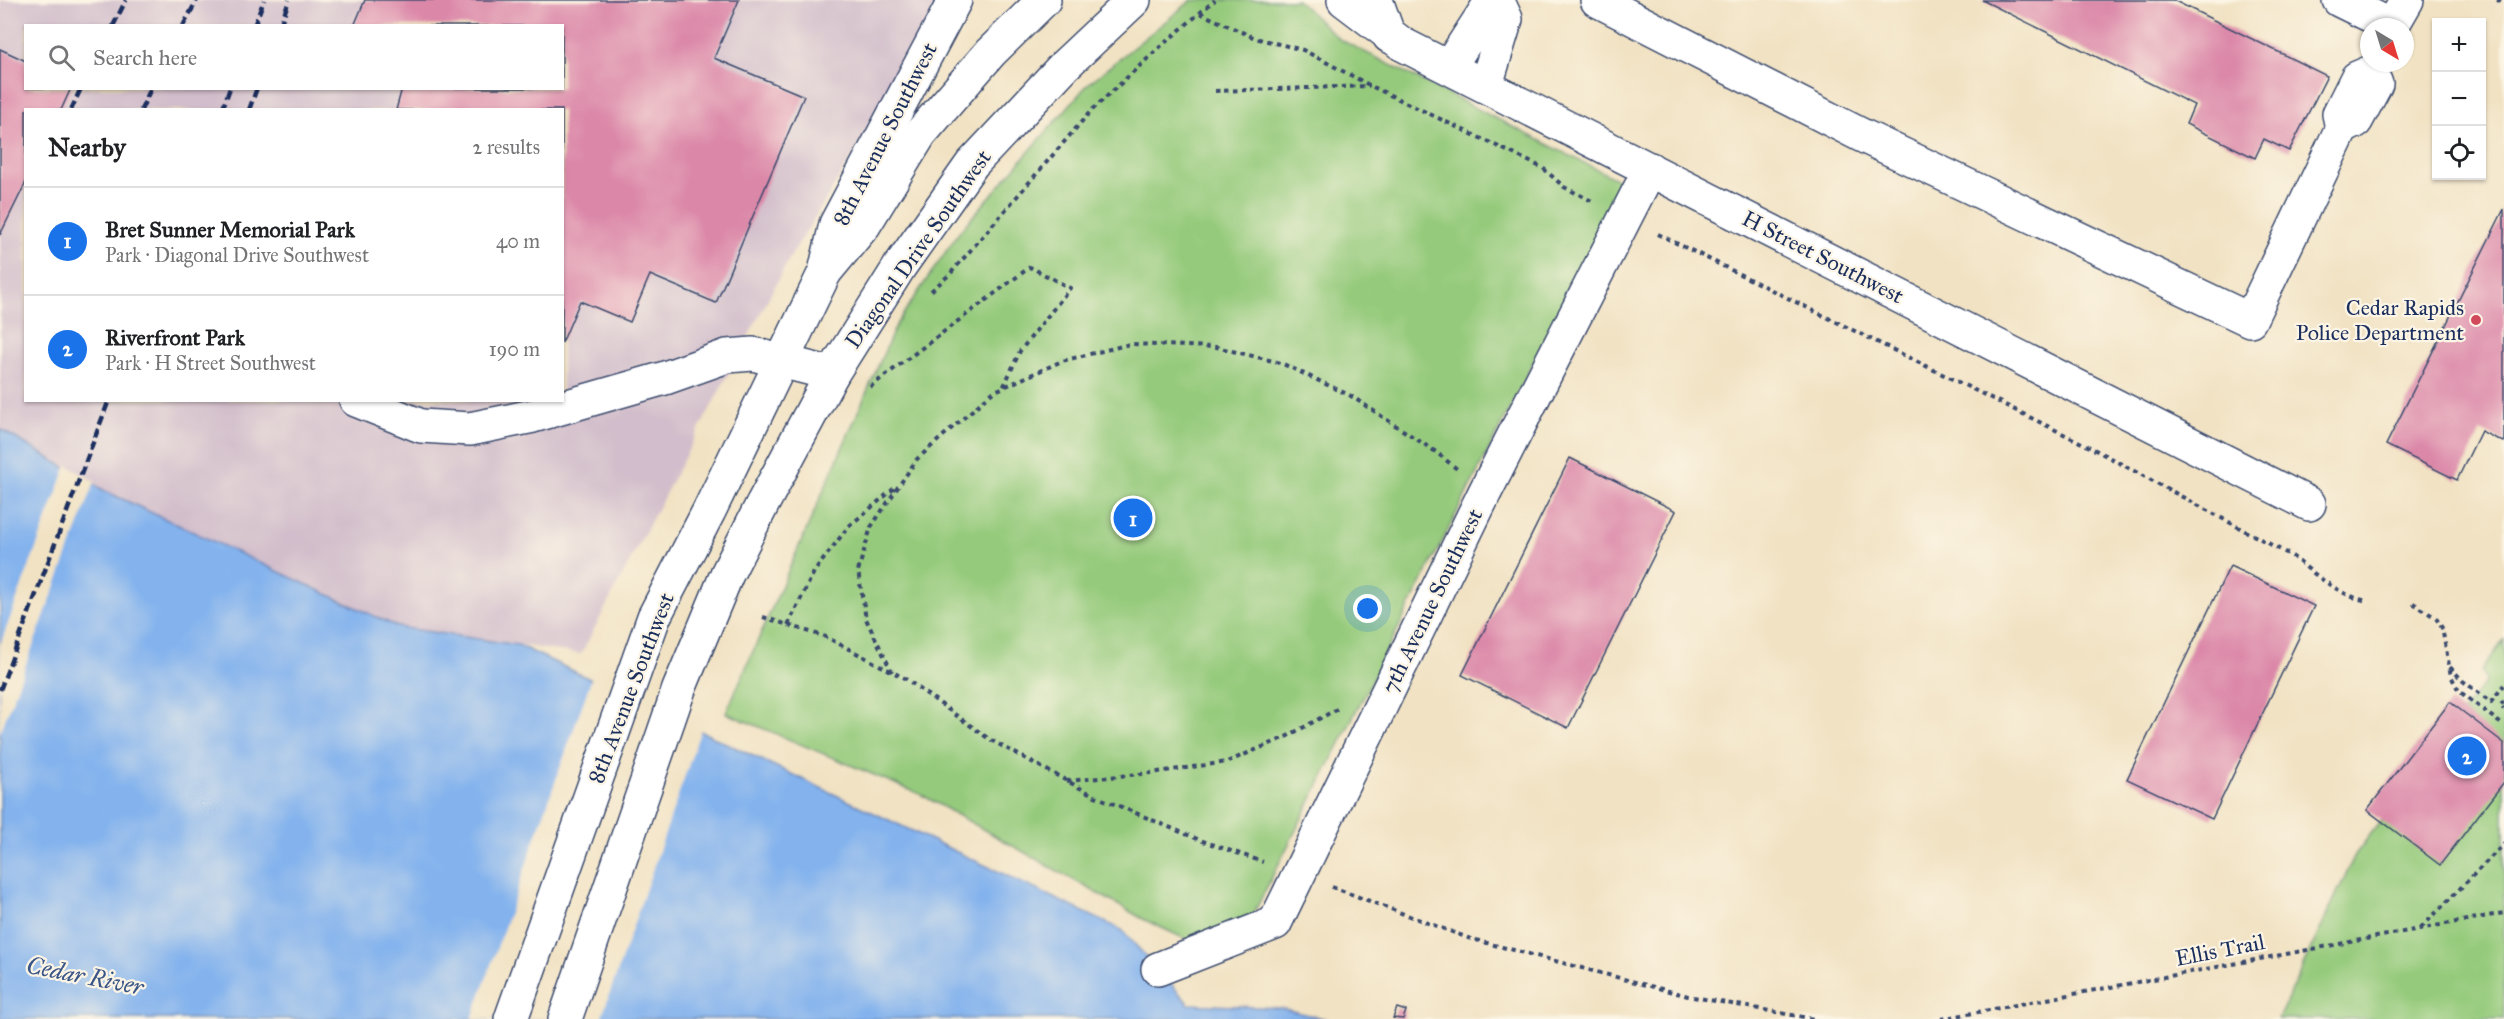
<!DOCTYPE html>
<meta charset="utf-8">
<style>
:root{--surface:#fff;--page:#f2f2f2;--text:#202124;--muted:#757577;--line:#e0e0e0;--accent:#1a73e8}
body{margin:0;font-family:"IM FELL Great Primer",serif;background:var(--page);color:var(--text)}
.controls{position:absolute;right:18px;top:18px;display:grid;overflow:hidden;border-radius:0px;box-shadow:0 2px 4px #0004}
.controls button{width:54px;height:54px;display:grid;place-items:center;padding:0;border:0;border-bottom:2px solid var(--line);background:var(--surface);color:var(--text);font:30px sans-serif}
.compass{position:absolute;left:2360px;top:18px;width:54px;height:54px;border-radius:50%;background:var(--surface);box-shadow:0 2px 4px #0004;rotate:142deg}
.you{position:absolute;left:1368px;top:609px;width:21px;height:21px;margin:-15px;border:4px solid #fff;border-radius:50%;background:#1a73e8;box-shadow:0 0 0 9px #1a73e833}
.badge{display:grid;place-items:center;width:39px;height:39px;border-radius:50%;background:var(--accent);color:#fff;font-size:20px;font-weight:700}
.pin{position:absolute;translate:-50% -50%;border:3px solid #fff;box-shadow:0 2px 6px #0006}
.list{margin:0;padding:0;list-style:none}
h2{display:flex;justify-content:space-between;align-items:center;height:78px;margin:0;padding:0 24px;font-size:26px}
h2 small{font-size:20px;font-weight:400;color:var(--muted)}
.list li{display:grid;grid-template-columns:39px 1fr auto;gap:18px;align-items:center;box-sizing:border-box;height:108px;padding:0 24px;border-top:2px solid var(--line)}
.list b{display:block;font-size:22px;white-space:nowrap}
.list p{margin:0;font-size:20px;white-space:nowrap;color:var(--muted)}
.list em{font-size:20px;font-style:normal;color:var(--muted)}
.icon{flex:none;width:33px;height:33px;fill:none;stroke:currentColor;stroke-width:2;stroke-linecap:round;stroke-linejoin:round}
.map{position:relative;flex:none;width:2504px;height:1019px;overflow:hidden}
.search{position:absolute;background:var(--surface);box-shadow:0 2px 4px #0004;left:24px;top:24px;width:540px;height:66px;display:flex;align-items:center;gap:15px;box-sizing:border-box;padding:0 21px;border-radius:0px;color:var(--muted);font-size:22px}
.panel{position:absolute;background:var(--surface);box-shadow:0 2px 4px #0004;left:24px;top:108px;width:540px;height:294px;border-radius:0px}
.map>svg:first-child{display:block}
.industrial{fill:#d1bdcb;fill-rule:evenodd}
.green{fill:#95ca7b;stroke:#587c6c;stroke-width:1.5}
.water{fill:#83b2ed;stroke:#4f70a6;stroke-width:1.5}
.pier{fill:#f1e2c3}
.building{fill:#db87a8}
.lines{fill:none;stroke-linecap:round;stroke-linejoin:round}
.minor-casing{stroke:#3b4a6d;stroke-width:36}
.major-casing{stroke:#3b4a6d;stroke-width:36}
.path{stroke:#3b4a6d;stroke-width:4;stroke-dasharray:4.5 4.5;stroke-linecap:butt}
.minor{stroke:#fff;stroke-width:33}
.major{stroke:#fff;stroke-width:33}
.rail{stroke:#1b2f5e;stroke-width:4.5;stroke-dasharray:9 4.5;stroke-linecap:butt}
.poi-dot{fill:#d1495b;stroke:#fcf5e5;stroke-width:2}
.labels{text-anchor:middle;dominant-baseline:central;stroke-width:4.5;stroke-linejoin:round;paint-order:stroke}
.street-label{font-size:22px;fill:#1b2f5e;stroke:#fcf5e5}
.poi-label{font-size:22px;fill:#1b2f5e;stroke:#fcf5e5;text-anchor:end}
.water-label{font-size:24px;font-style:italic;fill:#3a5689;stroke:#fcf5e5}
</style>
<div class="map">
<svg width="2504" height="1019" viewBox="0 0 2504 1019">
<rect width="100%" height="100%" fill="#fcf5e5"/>
<filter id="ink" filterUnits="userSpaceOnUse"><feTurbulence type="fractalNoise" baseFrequency=".0167" numOctaves="2"/><feDisplacementMap in="SourceGraphic" scale="12" xChannelSelector="R" yChannelSelector="G"/><feConvolveMatrix kernelMatrix="1 2 1 2 8 2 1 2 1" color-interpolation-filters="sRGB"/></filter>
<filter id="wash" filterUnits="userSpaceOnUse"><feTurbulence type="fractalNoise" baseFrequency=".008" numOctaves="4" result="noise"/><feDisplacementMap in="SourceGraphic" scale="24" xChannelSelector="R" yChannelSelector="G"/><feGaussianBlur stdDeviation="1.35" result="paint"/><feColorMatrix in="noise" values="0 0 0 0 0 0 0 0 0 0 0 0 0 0 0 0 0 1.4 0 .05"/><feComposite in="paint" operator="in"/></filter>
<g filter="url(#wash)">
<rect width="100%" height="100%" fill="#f1e2c3"/>
<!-- industrial -->
<path class="industrial" d="M0,0H949L789,259L581,654L398,627L105,491L0,429ZM26,26H562V88H26ZM26,110H562V400H26Z"/>
<!-- green -->
<path class="green" d="M1192,0H1297L1339,39L1624,183L1230,960L1145,920L922,795L726,713L897,323L960,231L1088,84Z
M2504,640V1019H2278L2355,855L2486,681L2481,671Z"/>
<!-- water -->
<path class="water" d="M0,429L105,491L398,627L518,645L1122,930L1189,1004L1280,1008L1326,1019H0Z"/>
<!-- pier -->
<path class="pier" d="M67,465L95,482L0,733V645Z
M592,677L701,729L601,1019H472Z"/>
<g id="blocks">
<!-- building -->
<path class="building" d="M365,0H739L714,58L804,96L716,303L650,275L630,322L580,301L562,343V110H396L402,88H562V26H354Z
M1982,0H2173L2327,76L2289,151L2264,139L2255,158L2186,124L2194,105Z
M0,49L26,61V88H71L61,110H26V182L0,235Z
M2504,209V440L2503,442L2481,431L2457,480L2386,445Z
M1570,458L1676,511L1568,728L1462,675Z
M2230,566L2314,606L2212,819L2127,779Z
M2450,702L2504,743V782L2440,865L2367,810Z
M1397,1008L1406,1011L1403,1019L1393,1018Z"/>
</g>
</g>
<g filter="url(#ink)">
<use href="#blocks" fill-opacity="0" stroke="#3b4a6d" stroke-width="1.5"/>
<g class="lines">
<!-- minor casing -->
<g class="minor-casing">
<path id="minor" d="M1344,0L1402,44L2309,504
M1597,0L1861,135L2250,320L2342,128L2356,121L2376,84L2371,72L2357,78L2339,114L2342,128
M2339,0L2392,26L2407,0
M1449,67L1486,10L1500,6
M1486,85L1506,19L1500,6
M825,272L836,224L955,0
M356,400L421,426L470,429L533,416L665,378L727,356L753,354L832,374
M1158,969L1275,923L1485,492L1650,169"/>
</g>
<!-- major casing -->
<g class="major-casing">
<path id="major" d="M1376,0L1389,36
M511,1019L654,617L709,511L825,272L864,225L920,134L991,52L1044,0
M565,1019L679,689L727,574L763,503L832,374L900,266L972,164L1065,65L1134,0"/>
</g>
<!-- path -->
<path class="path" d="M2497,0L2504,3
M1200,13L1255,38L1303,50L1371,86L1543,168L1564,187L1592,201
M1215,91L1370,86
M1658,234L2086,445L2292,556C2313,573 2341,597 2368,601
M931,291L950,274L1090,112L1160,47L1215,0
M870,387L1030,267L1070,288L1020,351L1003,388
M2413,603L2436,618L2442,628L2451,676L2459,691L2504,726
M763,617L826,637L906,679L989,739L1095,796L1200,840L1263,862
M788,625L814,572L848,527L897,486
M2450,667L2463,681L2491,702L2504,685
M892,672L866,619L858,571L871,527L917,459L993,392L1062,361L1130,344L1216,347L1281,363L1351,396L1436,452L1457,469
M2504,701L2500,706L2504,709
M1067,781L1151,773L1227,762L1284,738L1337,709
M1332,887L1468,938L1688,996L1814,1019
M2421,928L2504,844
M1941,1019L2504,913"/>
<!-- minor -->
<use href="#minor" class="minor"/>
<!-- major -->
<use href="#major" class="major"/>
<!-- rail -->
<path class="rail" d="M113,26L126,0
M183,26L197,0
M254,26L264,0
M280,26L289,0
M71,110L81,88
M141,110L151,88
M222,110L230,88
M249,110L257,88
M0,690L109,400"/>
</g>
</g>
<!-- markers -->
<circle class="poi-dot" cx="2476" cy="320" r="6"/>
<g class="labels">
<!-- street labels -->
<g class="street-label">
<text transform="translate(885 134) rotate(-63)">8th Avenue Southwest</text>
<text transform="translate(918 249) rotate(-55)">Diagonal Drive Southwest</text>
<text transform="translate(1823 257) rotate(27)">H Street Southwest</text>
<text transform="translate(1432 601) rotate(-64)">7th Avenue Southwest</text>
<text transform="translate(631 688) rotate(-69)">8th Avenue Southwest</text>
<text transform="translate(2220 950) rotate(-11)">Ellis Trail</text>
</g>
<!-- poi labels -->
<g class="poi-label">
<text x="2464" y="307">Cedar Rapids<tspan x="2464" dy="25">Police Department</tspan></text>
</g>
<!-- water labels -->
<g class="water-label">
<text transform="translate(85 976) rotate(11)">Cedar River</text>
</g>
</g>
</svg>
<div class="controls">
<button>+</button>
<button>−</button>
<button><svg class="icon" aria-label="locate" viewBox="0 0 24 24"><circle cx="12" cy="12" r="6"/><path d="M12 2v4M12 18v4M2 12h4M18 12h4"/></svg></button>
</div>
<svg class="compass" viewBox="-18 -18 36 36"><path d="M0-13l5 13h-10z" fill="#e53935"/><path d="M0 13l5-13h-10z" fill="#757577"/></svg>
<div class="you"></div>
<div class="pin badge" style="left:1133px;top:518px">1</div>
<div class="pin badge" style="left:2467px;top:756px">2</div>
<div class="search"><svg class="icon" aria-label="search" viewBox="0 0 24 24"><circle cx="10" cy="10" r="6"/><path d="M15 15l6 6"/></svg>Search here</div>
<section class="panel">
<h2>Nearby<small>2 results</small></h2>
<ul class="list">
<li><span class="badge">1</span><div><b>Bret Sunner Memorial Park</b><p>Park · Diagonal Drive Southwest</p></div><em>40 m</em></li>
<li><span class="badge">2</span><div><b>Riverfront Park</b><p>Park · H Street Southwest</p></div><em>190 m</em></li>
</ul>
</section>
</div>
